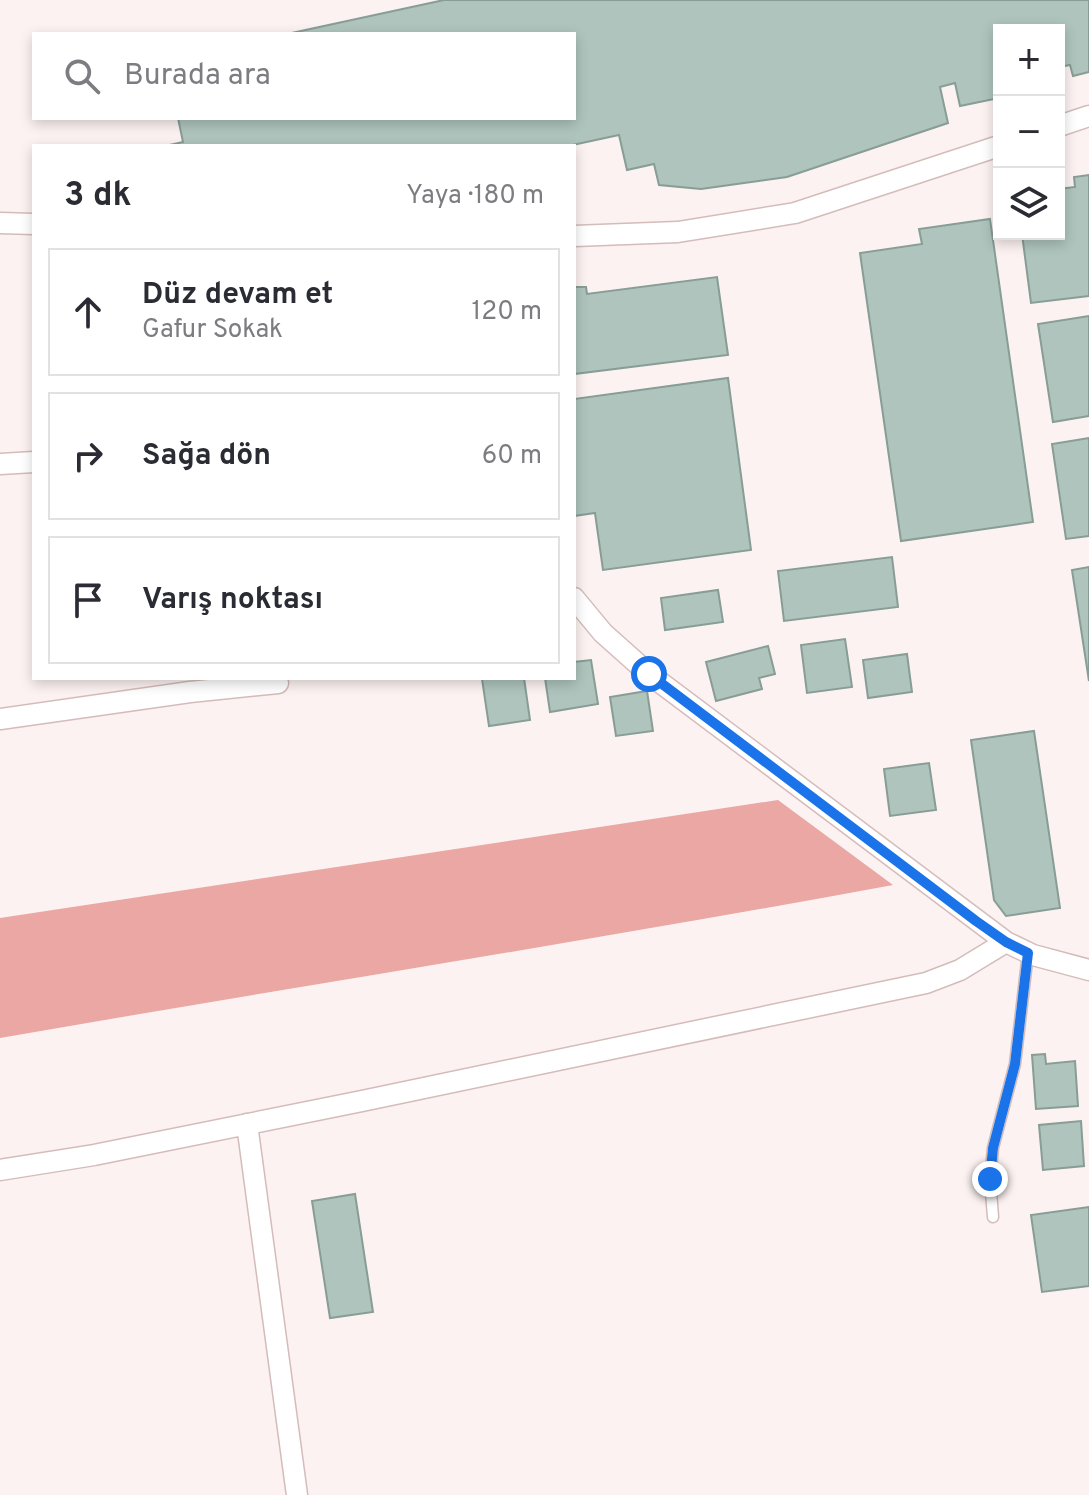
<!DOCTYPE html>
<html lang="tr">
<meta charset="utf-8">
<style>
:root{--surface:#fff;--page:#f7f7f7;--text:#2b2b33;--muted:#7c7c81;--line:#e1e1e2}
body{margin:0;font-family:Overpass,sans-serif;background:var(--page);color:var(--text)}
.controls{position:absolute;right:24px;top:24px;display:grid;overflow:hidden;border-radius:0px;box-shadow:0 4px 12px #0003}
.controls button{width:72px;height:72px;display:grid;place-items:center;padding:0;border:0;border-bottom:2px solid var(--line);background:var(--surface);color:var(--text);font:40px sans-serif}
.stop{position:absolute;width:24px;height:24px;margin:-18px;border:6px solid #1a73e8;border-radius:50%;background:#fff}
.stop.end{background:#1a73e8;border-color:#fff;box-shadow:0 2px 8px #0008}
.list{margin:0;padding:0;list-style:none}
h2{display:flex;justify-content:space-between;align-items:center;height:104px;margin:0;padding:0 32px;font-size:34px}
h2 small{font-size:26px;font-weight:400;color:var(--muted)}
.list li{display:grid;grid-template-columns:52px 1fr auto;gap:24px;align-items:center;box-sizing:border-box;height:128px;margin:0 16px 16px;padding:0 16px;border:2px solid var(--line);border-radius:0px}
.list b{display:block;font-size:30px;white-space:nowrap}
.list p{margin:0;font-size:26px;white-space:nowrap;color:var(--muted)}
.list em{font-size:26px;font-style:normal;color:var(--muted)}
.icon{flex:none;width:44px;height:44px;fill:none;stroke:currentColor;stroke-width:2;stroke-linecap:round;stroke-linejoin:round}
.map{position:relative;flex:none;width:1089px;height:1495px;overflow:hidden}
.search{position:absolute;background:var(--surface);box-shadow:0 4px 12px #0003;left:32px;top:32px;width:544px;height:88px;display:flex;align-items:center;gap:20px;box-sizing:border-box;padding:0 28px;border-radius:0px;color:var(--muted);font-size:30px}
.panel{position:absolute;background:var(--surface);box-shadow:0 4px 12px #0003;left:32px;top:144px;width:544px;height:536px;border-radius:0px}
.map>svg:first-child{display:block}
.forest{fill:#eaa7a3}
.building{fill:#aec4bd;stroke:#879d96;stroke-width:2}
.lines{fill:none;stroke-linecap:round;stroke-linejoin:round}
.service-casing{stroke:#d4bcbb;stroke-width:13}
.minor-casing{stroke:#d4bcbb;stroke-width:23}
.service{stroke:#fff;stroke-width:10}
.minor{stroke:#fff;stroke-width:20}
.route{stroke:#1a73e8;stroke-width:10}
</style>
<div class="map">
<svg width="1089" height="1495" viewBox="0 0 1089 1495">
<rect width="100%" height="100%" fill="#fcf2f1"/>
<!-- forest -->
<path class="forest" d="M778,800L893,885C596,940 298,986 0,1038V918Z"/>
<!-- building -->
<path class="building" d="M444,0H1089V72L1073,76L1070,65L1059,67V30H999V98L960,106L955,83L940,87L948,123L787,177L701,189L659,185L654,164L627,170L619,135L568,146H165L183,142L178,118H574V34H287Z
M1089,175V296L1031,303L1022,234H1059V189L1075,187L1074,177Z
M990,219L1033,522L901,541L860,253L922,244L919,229Z
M717,277L728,355L574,374V287H586L587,294Z
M1089,316V416L1053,422L1038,324Z
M728,378L751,550L603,570L595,513L574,516V399Z
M1089,438V536L1066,539L1052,444Z
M892,557L898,607L784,621L778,571Z
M1089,567V681L1072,570Z
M718,590L723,622L665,630L661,598Z
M845,639L852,687L807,693L801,645Z
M768,646L775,674L759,678L762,689L716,701L706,662Z
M907,654L912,692L868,698L863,660Z
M591,660L598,704L550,712L545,678H574V662Z
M524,678L530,720L489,726L482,679Z
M647,691L653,731L616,736L610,697Z
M1034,731L1060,908L1006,916L994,900L971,740Z
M929,763L936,810L890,816L884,769Z
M1045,1054L1046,1064L1075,1061L1078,1106L1036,1109L1032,1055Z
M1081,1121L1084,1166L1043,1170L1039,1125Z
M355,1194L373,1312L330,1318L312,1201Z
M1089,1207V1286L1042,1292L1031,1215Z"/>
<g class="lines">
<!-- service casing -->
<g class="service-casing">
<path id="service" d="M993,1217L990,1179L993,1148L1015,1064L1028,953"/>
</g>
<!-- minor casing -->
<g class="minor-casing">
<path id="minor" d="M1059,126L1089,116
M0,223L34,224
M574,236L678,232L795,213L999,146
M0,464L34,462
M574,598L603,633L649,674L1006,942L1033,955L1089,970
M0,719L190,692L278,683
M247,1124L297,1495
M0,1170L94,1155L362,1101L926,983L960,970L1006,942"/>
</g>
<!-- service -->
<use href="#service" class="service"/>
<!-- minor -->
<use href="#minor" class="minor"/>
</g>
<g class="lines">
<!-- route -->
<path class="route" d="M649,674L976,921L1006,942L1028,953L1015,1064L993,1148L990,1179"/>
</g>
</svg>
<div class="controls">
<button>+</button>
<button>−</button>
<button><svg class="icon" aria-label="layers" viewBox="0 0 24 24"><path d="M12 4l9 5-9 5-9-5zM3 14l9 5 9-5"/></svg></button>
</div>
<div class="stop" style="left:649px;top:674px"></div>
<div class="stop end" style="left:990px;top:1179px"></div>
<div class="search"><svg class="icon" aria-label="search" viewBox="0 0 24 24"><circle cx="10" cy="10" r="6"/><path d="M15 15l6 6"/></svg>Burada ara</div>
<section class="panel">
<h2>3 dk<small>Yaya · 180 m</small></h2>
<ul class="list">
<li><svg class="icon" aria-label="ahead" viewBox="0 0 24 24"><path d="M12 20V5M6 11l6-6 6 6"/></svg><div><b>Düz devam et</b><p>Gafur Sokak</p></div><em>120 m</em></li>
<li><svg class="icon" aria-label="right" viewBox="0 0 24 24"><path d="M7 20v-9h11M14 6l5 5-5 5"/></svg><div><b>Sağa dön</b></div><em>60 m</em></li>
<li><svg class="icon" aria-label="arrive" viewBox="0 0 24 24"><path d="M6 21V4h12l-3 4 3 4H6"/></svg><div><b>Varış noktası</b></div></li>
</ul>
</section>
</div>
